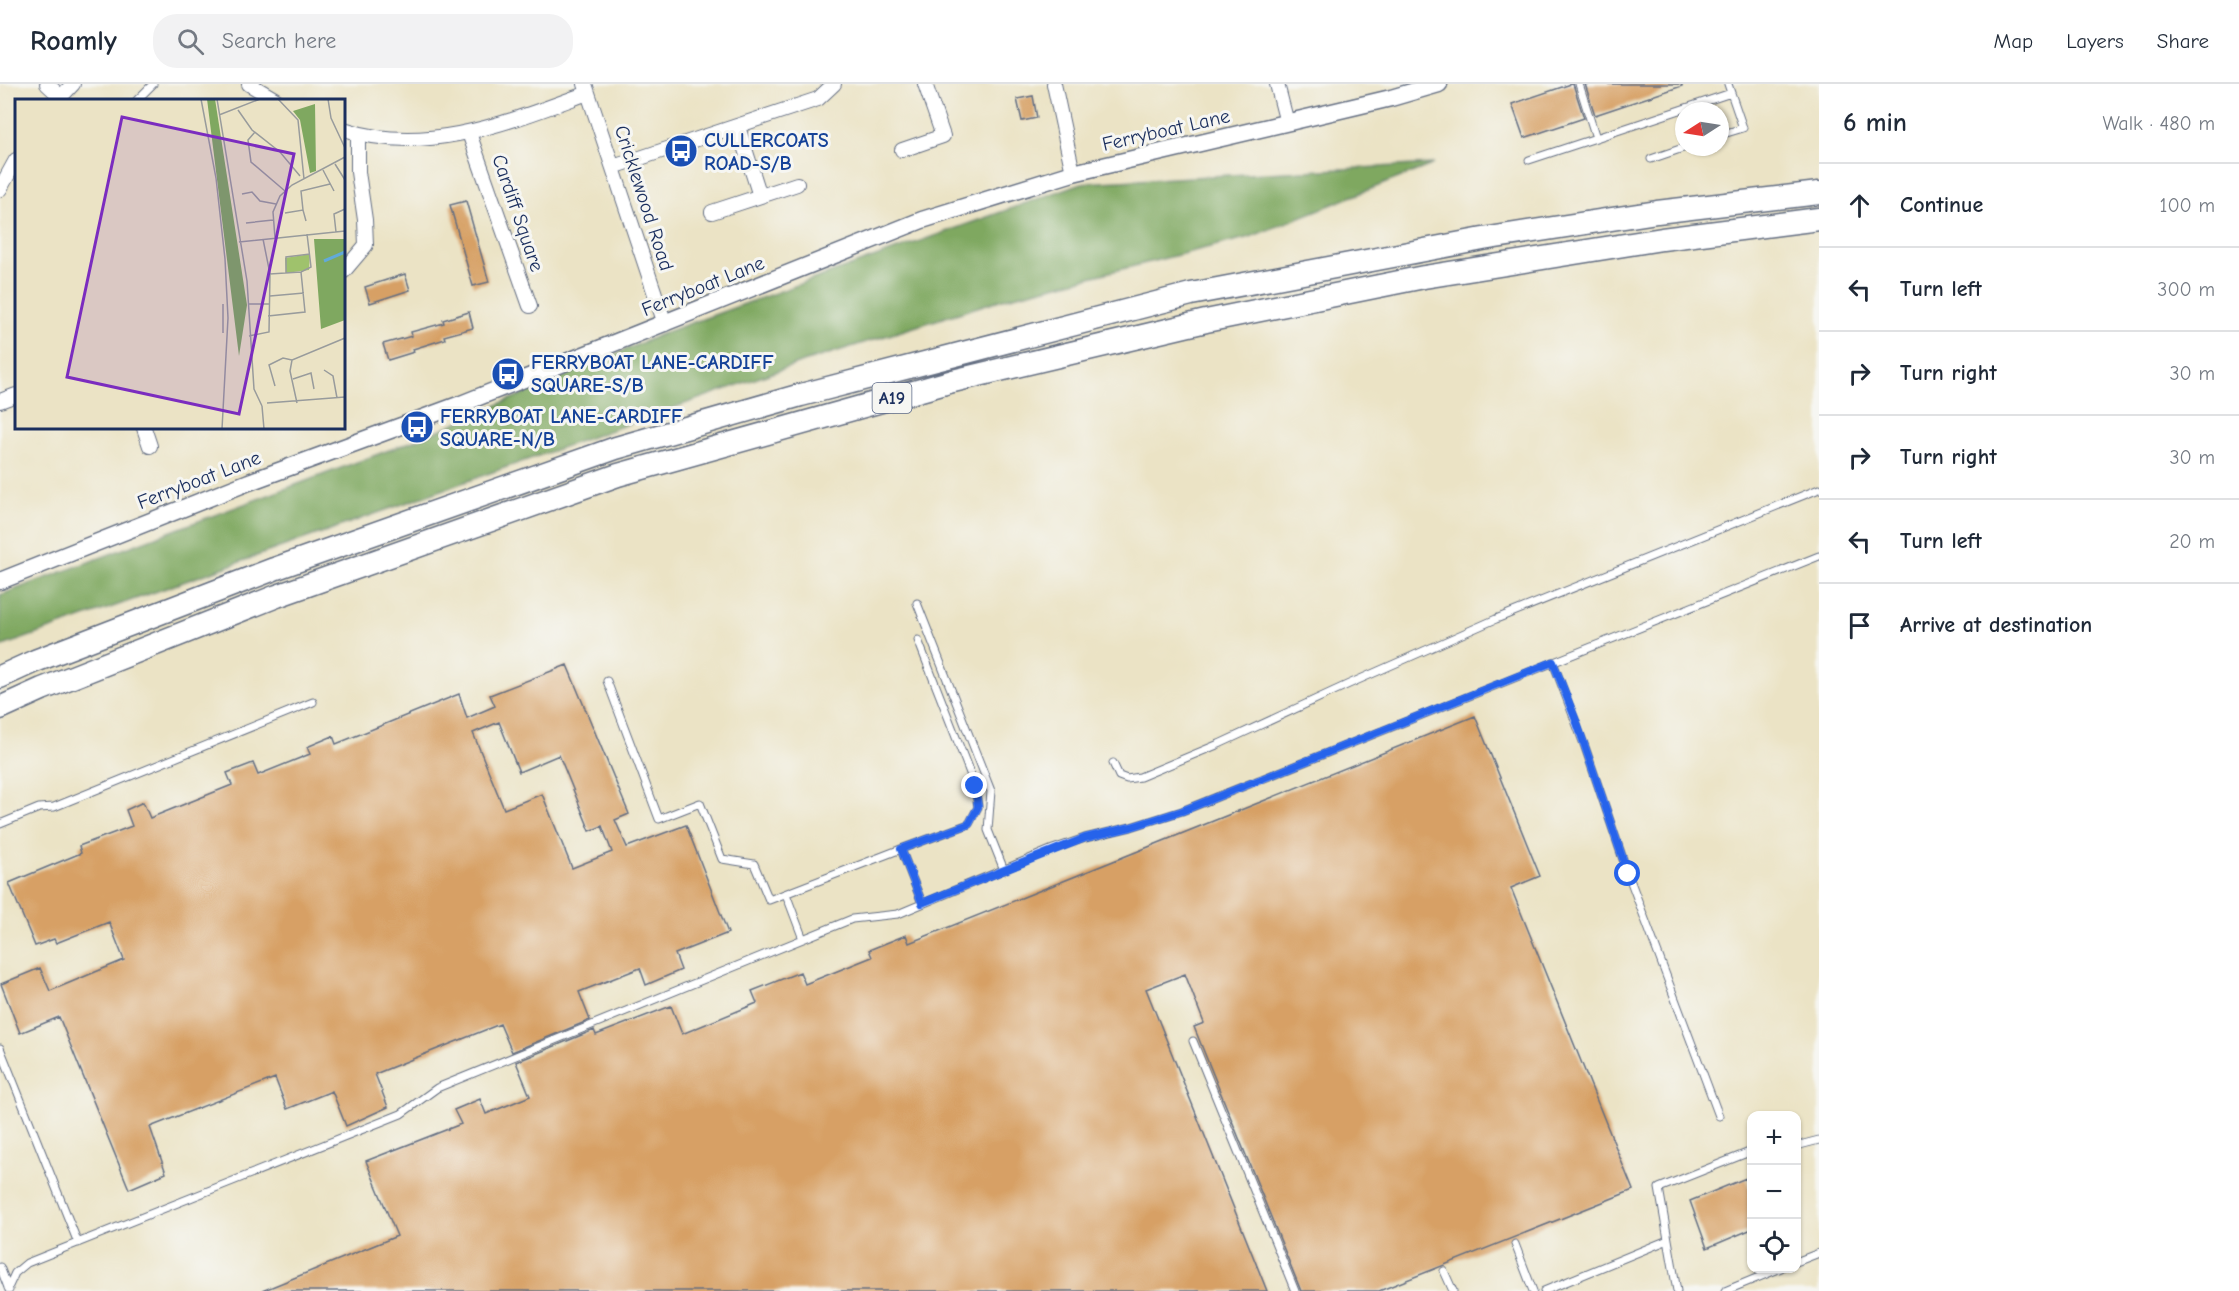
<!DOCTYPE html>
<meta charset="utf-8">
<style>
:root{--surface:#fff;--page:#f2f2f3;--text:#1f2937;--muted:#747a83;--line:#e0e1e3}
body{margin:0;font-family:"Comic Neue",sans-serif;background:var(--page);color:var(--text)}
.controls{position:absolute;right:18px;bottom:18px;display:grid;overflow:hidden;border-radius:12px;box-shadow:0 2px 4px #0004}
.controls button{width:54px;height:54px;display:grid;place-items:center;padding:0;border:0;border-bottom:2px solid var(--line);background:var(--surface);color:var(--text);font:30px sans-serif}
.compass{position:absolute;left:1675px;top:18px;width:54px;height:54px;border-radius:50%;background:var(--surface);box-shadow:0 2px 4px #0004;rotate:258deg}
.stop{position:absolute;width:18px;height:18px;margin:-14px;border:4px solid #2563eb;border-radius:50%;background:#fff}
.stop.end{background:#2563eb;border-color:#fff;box-shadow:0 2px 6px #0008}
.list{margin:0;padding:0;list-style:none}
h2{display:flex;justify-content:space-between;align-items:center;height:78px;margin:0;padding:0 24px;font-size:26px}
h2 small{font-size:20px;font-weight:400;color:var(--muted)}
.list li{display:grid;grid-template-columns:39px 1fr auto;gap:18px;align-items:center;box-sizing:border-box;height:84px;padding:0 24px;border-top:2px solid var(--line)}
.list b{display:block;font-size:22px;white-space:nowrap}
.list em{font-size:20px;font-style:normal;color:var(--muted)}
.icon{flex:none;width:33px;height:33px;fill:none;stroke:currentColor;stroke-width:2;stroke-linecap:round;stroke-linejoin:round}
.map{position:relative;flex:none;width:1819px;height:1207px;overflow:hidden}
header{display:flex;align-items:center;gap:36px;box-sizing:border-box;height:84px;padding:0 30px;background:var(--surface);border-bottom:2px solid var(--line)}
header strong{font-size:28px}
nav{display:flex;gap:33px;margin-inline-start:auto;font-size:21px}
.search{width:420px;height:54px;background:var(--page);display:flex;align-items:center;gap:15px;box-sizing:border-box;padding:0 21px;border-radius:24px;color:var(--muted);font-size:22px}
main{display:flex}
aside{flex:1;background:var(--surface)}
.map>svg:first-child{display:block}
.forest{fill:#7fa860;stroke:#4d6c5f;stroke-width:1.5}
.building{fill:#d7a065;fill-rule:evenodd}
.lines{fill:none;stroke-linecap:round;stroke-linejoin:round}
.service-casing{stroke:#646e82;stroke-width:9}
.minor-casing{stroke:#646e82;stroke-width:16}
.tertiary-casing{stroke:#646e82;stroke-width:19}
.trunk-casing{stroke:#646e82;stroke-width:25}
.service{stroke:#fff;stroke-width:7}
.minor{stroke:#fff;stroke-width:14}
.tertiary{stroke:#fff;stroke-width:16}
.trunk{stroke:#fff;stroke-width:22}
.route{stroke:#2563eb;stroke-width:8}
.labels{text-anchor:middle;dominant-baseline:central;stroke-width:6;stroke-linejoin:round;paint-order:stroke}
.shield{fill:#f6f6f2;stroke:#5d6b8a;stroke-width:1.5}
.shield-label{font-size:18px;font-weight:bold;fill:#1b2f5e}
.street-label{font-size:20px;fill:#1b2f5e;stroke:#f6f6f2}
.transit-label{font-size:20px;font-weight:bold;fill:#164399;stroke:#f6f6f2;text-anchor:start}
.inset-river{fill:none;stroke:#62aad9;stroke-width:3}
.inset-road{fill:none;stroke:#989b9c;stroke-width:1.5}
.view{fill:#7b2cbf;fill-opacity:0.15;stroke:#7b2cbf;stroke-width:3}
.inset-edge{fill:none;stroke:#1b2f5e;stroke-width:3}
</style>
<header>
<strong>Roamly</strong>
<div class="search"><svg class="icon" aria-label="search" viewBox="0 0 24 24"><circle cx="10" cy="10" r="6"/><path d="M15 15l6 6"/></svg>Search here</div>
<nav><a>Map</a><a>Layers</a><a>Share</a></nav>
</header>
<main>
<div class="map">
<svg width="1819" height="1207" viewBox="0 0 1819 1207">
<rect width="100%" height="100%" fill="#f6f6f2"/>
<filter id="ink" filterUnits="userSpaceOnUse"><feTurbulence type="fractalNoise" baseFrequency=".0167" numOctaves="2"/><feDisplacementMap in="SourceGraphic" scale="12" xChannelSelector="R" yChannelSelector="G"/><feConvolveMatrix kernelMatrix="1 2 1 2 8 2 1 2 1" color-interpolation-filters="sRGB"/></filter>
<filter id="wash" filterUnits="userSpaceOnUse"><feTurbulence type="fractalNoise" baseFrequency=".008" numOctaves="4" result="noise"/><feDisplacementMap in="SourceGraphic" scale="24" xChannelSelector="R" yChannelSelector="G"/><feGaussianBlur stdDeviation="1.35" result="paint"/><feColorMatrix in="noise" values="0 0 0 0 0 0 0 0 0 0 0 0 0 0 0 0 0 1.4 0 .05"/><feComposite in="paint" operator="in"/></filter>
<g filter="url(#wash)">
<rect width="100%" height="100%" fill="#ebe3c5"/>
<!-- forest -->
<path class="forest" d="M1434,80L1250,153L1006,214L800,279L0,563V511L416,356L669,247L1082,99Z"/>
<g id="blocks">
<!-- building -->
<path class="building" d="M1571,0H1573L1584,34L1524,54L1512,20Z
M1585,0H1682V2L1595,31Z
M1033,12L1037,34L1022,37L1017,15Z
M466,117L489,198L473,202L450,121Z
M405,190L410,206L370,219L365,203Z
M469,228L473,244L444,252L445,255L413,265L414,268L388,276L383,260L412,252L411,248L444,239L443,236Z
M567,581L629,730L615,736L627,763L686,741L728,849L675,870L681,886L646,901L640,884L579,908L590,936L512,968L500,940L375,990L388,1023L346,1042L332,1007L287,1025L275,994L150,1043L166,1089L129,1105L59,933L20,949L1,900L40,884L50,907L124,876L109,838L56,859L54,855L35,862L9,799L81,769L79,762L132,742L126,726L143,718L150,734L232,701L227,689L253,679L258,691L310,670L307,663L333,652L336,660L459,610L467,634L495,622L490,611ZM499,638L519,688L559,671L590,747L602,742L612,768L572,784L542,710L504,725L473,649Z
M1475,632L1540,792L1511,804L1633,1106L1379,1207H1301L1194,943L1204,939L1185,890L1146,905L1267,1207H262L397,1152L366,1077L461,1040L454,1026L480,1015L486,1030L530,1012L516,978L594,946L596,951L671,922L682,950L757,919L752,907L800,888L805,900L872,873L869,866L906,851L909,859Z
M1746,1094L1749,1105L1752,1103V1145L1707,1164L1690,1117Z"/>
</g>
</g>
<g filter="url(#ink)">
<use href="#blocks" fill-opacity="0" stroke="#646e82" stroke-width="1.5"/>
<g class="lines">
<!-- service casing -->
<g class="service-casing">
<path id="service" d="M1579,0L1596,54L1731,9L1728,0
M137,16L153,0
M1720,51L1743,44L1731,9
M1651,75L1686,63
M1529,76L1596,54
M917,519L991,707L988,746L1004,786
M1553,578L1585,663L1628,790L1719,1032
M607,597L659,735L700,719L722,775L754,780L769,816L901,765L922,819
M1113,679L1119,692L1127,695L1140,693L1219,660L1349,600L1496,535L1819,405
M0,740L39,724L54,723L313,618
M901,765L969,740L978,723L975,702L918,556
M786,810L803,855
M1193,957L1295,1207
M0,964L78,1159
M1796,1062L1819,1056
M1515,1160L1533,1207
M1796,1178L1819,1169
M0,1183L9,1206
M1444,1187L1453,1207
M8,1204L15,1189L27,1179L401,1030L437,1004L852,835L898,830L1053,765L1085,754L1131,743L1182,727L1819,472
M1544,1207L1668,1156
M1677,1207L1659,1104L1752,1067
M1725,1207L1781,1184"/>
</g>
<!-- minor casing -->
<g class="minor-casing">
<path id="minor" d="M47,0L61,13
M249,0L276,16
M585,0L665,240
M1054,0L1073,89
M1277,0L1287,39
M58,16L73,0
M738,43L760,112
M344,45C426,73 511,37 588,9
M469,49L530,222
M902,66L943,52L925,0
M613,83L818,15L834,0
M0,105L16,76
M712,128L797,100
M344,187L366,161L365,136L358,88V50
M0,317L16,311
M144,344L150,362"/>
</g>
<!-- tertiary casing -->
<g class="tertiary-casing">
<path id="tertiary" d="M0,497L249,398L461,320L922,136L1073,89L1391,14L1439,0"/>
</g>
<!-- trunk casing -->
<g class="trunk-casing">
<path id="trunk" d="M0,593L35,577L274,485L616,364L801,311L1191,210L1483,155L1657,128L1819,109
M0,624L42,605L277,512L618,391L953,297L1206,237L1424,193L1662,155L1819,135"/>
</g>
<!-- service -->
<use href="#service" class="service"/>
<!-- minor -->
<use href="#minor" class="minor"/>
<!-- tertiary -->
<use href="#tertiary" class="tertiary"/>
<!-- trunk -->
<use href="#trunk" class="trunk"/>
</g>
</g>
<g class="lines" filter="url(#ink)">
<!-- route -->
<path class="route" d="M975,702L978,723L969,740L901,765L922,819L1085,754L1131,743L1182,727L1553,578L1577,639L1628,790"/>
</g>
<!-- icons -->
<defs>
<g id="bus-disc" transform="scale(1.725)"><circle r="9.5" fill="#1a4fb4" stroke="#f6f6f2"/><path d="M-5-6H5V4H4V6H2V4H-2V6H-4V4H-5ZM-3.5-4V0h7V-4ZM-3.5 1.2v1.5H-2V1.2ZM2 1.2v1.5H3.5V1.2Z" fill="#fff"/></g>
</defs>
<g fill-rule="evenodd">
<use href="#bus-disc" x="681" y="67"/>
<use href="#bus-disc" x="508" y="290"/>
<use href="#bus-disc" x="417" y="343"/>
</g>
<g class="labels">
<!-- shield labels -->
<rect class="shield" x="872.5" y="299" width="39" height="30" rx="4.5"/>
<g class="shield-label">
<text x="892" y="314">A19</text>
</g>
<!-- street labels -->
<g class="street-label">
<text transform="translate(1166 46) rotate(-13)">Ferryboat Lane</text>
<text transform="translate(644 114) rotate(72)">Cricklewood Road</text>
<text transform="translate(518 129) rotate(71)">Cardiff Square</text>
<text transform="translate(703 202) rotate(-22)">Ferryboat Lane</text>
<text transform="translate(199 396) rotate(-21)">Ferryboat Lane</text>
</g>
<!-- transit labels -->
<g class="transit-label">
<text x="704" y="56">CULLERCOATS<tspan x="704" dy="23">ROAD-S/B</tspan></text>
<text x="531" y="278">FERRYBOAT LANE-CARDIFF<tspan x="531" dy="23">SQUARE-S/B</tspan></text>
<text x="440" y="332">FERRYBOAT LANE-CARDIFF<tspan x="440" dy="23">SQUARE-N/B</tspan></text>
</g>
</g>
<!-- overview -->
<g transform="translate(15 15)">
<rect width="330" height="330" fill="#ebe3c5"/>
<path d="M295,155L294,171L271,174L270,159Z" fill="#9fc26c"/>
<path d="M192,0H200L232,206L224,257ZM300,5L301,72L295,74L285,21L278,12ZM299,140H330V221L306,230Z" fill="#7fa860"/>
<path class="inset-river" d="M309,162L330,153"/>
<path class="inset-road" d="M186,0L201,79L210,160L213,219L207,330M202,0L232,182L239,290L247,307M263,0L283,21L289,80M313,0L316,19L330,49M223,11L237,31L265,53L285,77M204,16L245,0M240,33L233,41L236,63L270,92M320,65L330,81M308,71L319,92M227,95L237,93L245,102L261,105M288,111L286,92L315,85M270,114L288,111L291,122M231,124L258,121M321,133L319,115L330,110M260,139L258,113L265,97L277,86L330,58M248,140L255,175L286,173L296,168L292,135M224,143L330,132M271,174V158L295,155M255,197L289,194M208,205V234M234,205H254M253,217L290,213L286,173M234,237L254,233L255,175M309,271L318,277L322,299M278,280L296,274L299,290M260,287L254,266L268,259L277,261M252,304L330,298M282,304L275,272L277,261L330,239M247,307L249,330"/>
<path class="view" d="M107,18L279,55L224,315L52,278Z"/>
<rect width="330" height="330" class="inset-edge"/>
</g>
</svg>
<div class="controls">
<button>+</button>
<button>−</button>
<button><svg class="icon" aria-label="locate" viewBox="0 0 24 24"><circle cx="12" cy="12" r="6"/><path d="M12 2v4M12 18v4M2 12h4M18 12h4"/></svg></button>
</div>
<svg class="compass" viewBox="-18 -18 36 36"><path d="M0-13l5 13h-10z" fill="#e53935"/><path d="M0 13l5-13h-10z" fill="#747a83"/></svg>
<div class="stop" style="left:1628px;top:790px"></div>
<div class="stop end" style="left:975px;top:702px"></div>
</div>
<aside>
<h2>6 min<small>Walk · 480 m</small></h2>
<ul class="list">
<li><svg class="icon" aria-label="ahead" viewBox="0 0 24 24"><path d="M12 20V5M6 11l6-6 6 6"/></svg><div><b>Continue</b></div><em>100 m</em></li>
<li><svg class="icon" aria-label="left" viewBox="0 0 24 24"><path d="M17 20v-9H6M10 6l-5 5 5 5"/></svg><div><b>Turn left</b></div><em>300 m</em></li>
<li><svg class="icon" aria-label="right" viewBox="0 0 24 24"><path d="M7 20v-9h11M14 6l5 5-5 5"/></svg><div><b>Turn right</b></div><em>30 m</em></li>
<li><svg class="icon" aria-label="right" viewBox="0 0 24 24"><path d="M7 20v-9h11M14 6l5 5-5 5"/></svg><div><b>Turn right</b></div><em>30 m</em></li>
<li><svg class="icon" aria-label="left" viewBox="0 0 24 24"><path d="M17 20v-9H6M10 6l-5 5 5 5"/></svg><div><b>Turn left</b></div><em>20 m</em></li>
<li><svg class="icon" aria-label="arrive" viewBox="0 0 24 24"><path d="M6 21V4h12l-3 4 3 4H6"/></svg><div><b>Arrive at destination</b></div></li>
</ul>
</aside>
</main>
